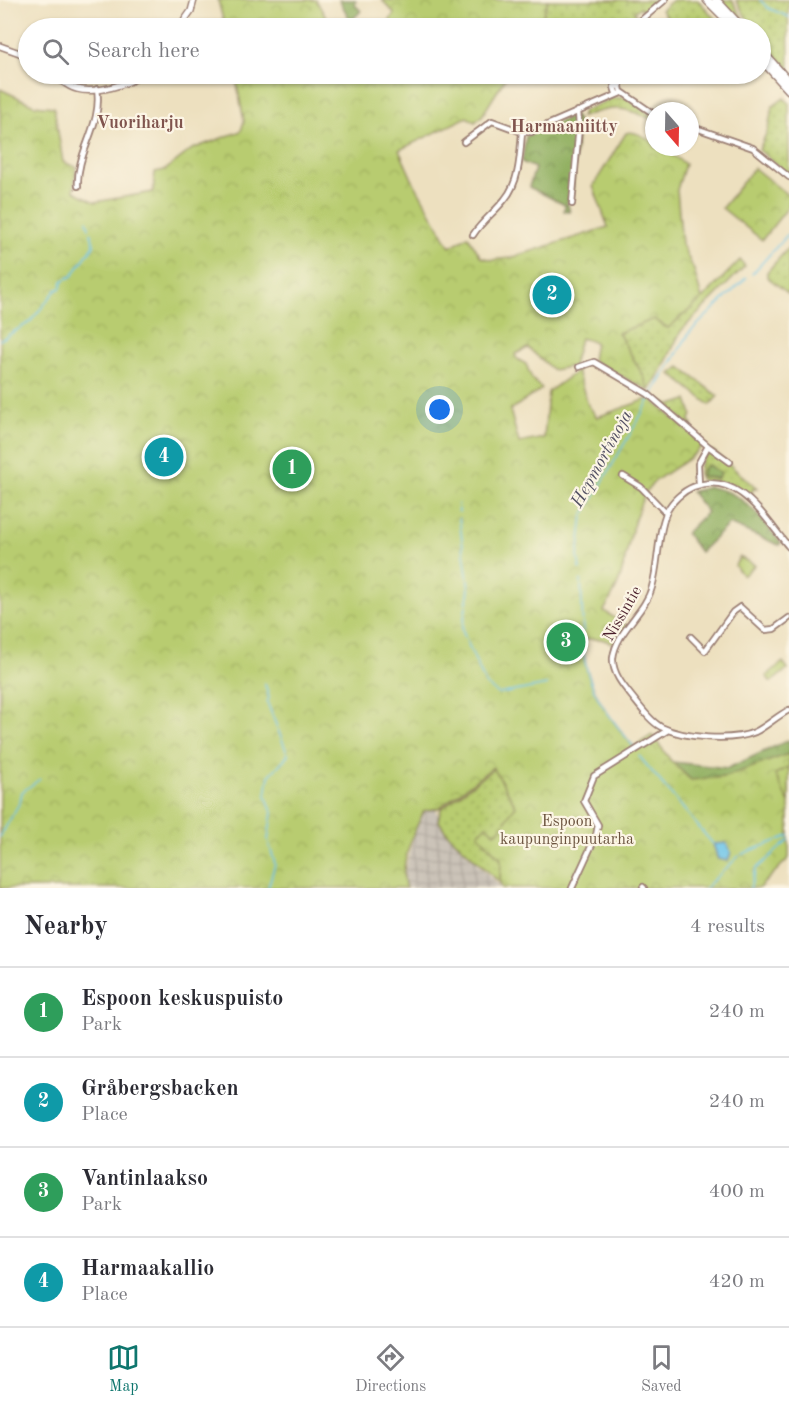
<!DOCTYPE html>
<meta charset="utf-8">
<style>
:root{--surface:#fff;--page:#f2f2f3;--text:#2b2b33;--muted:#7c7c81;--line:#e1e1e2;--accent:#0f766e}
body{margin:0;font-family:"Old Standard TT",serif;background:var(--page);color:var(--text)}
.compass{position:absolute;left:645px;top:102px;width:54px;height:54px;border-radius:50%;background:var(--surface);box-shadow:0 2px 4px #0004;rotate:160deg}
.you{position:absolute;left:440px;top:410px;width:21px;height:21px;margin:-15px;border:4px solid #fff;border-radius:50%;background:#1a73e8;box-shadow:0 0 0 9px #1a73e833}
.badge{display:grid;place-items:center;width:39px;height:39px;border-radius:50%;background:var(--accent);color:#fff;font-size:20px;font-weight:700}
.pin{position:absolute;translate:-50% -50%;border:3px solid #fff;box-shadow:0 2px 6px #0006}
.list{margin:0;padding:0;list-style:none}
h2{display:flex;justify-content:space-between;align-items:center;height:78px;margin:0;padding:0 24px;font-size:26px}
h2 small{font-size:20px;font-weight:400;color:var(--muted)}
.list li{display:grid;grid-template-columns:39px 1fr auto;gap:18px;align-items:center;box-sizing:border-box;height:90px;padding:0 24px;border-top:2px solid var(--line)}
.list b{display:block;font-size:22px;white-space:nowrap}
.list p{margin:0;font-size:20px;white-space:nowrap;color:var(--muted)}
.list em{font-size:20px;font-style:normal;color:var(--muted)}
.icon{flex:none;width:33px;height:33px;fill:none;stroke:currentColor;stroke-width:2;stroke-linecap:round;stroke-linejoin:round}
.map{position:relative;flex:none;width:789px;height:888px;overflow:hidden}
.search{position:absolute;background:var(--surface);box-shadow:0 2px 4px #0004;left:18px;right:18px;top:18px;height:66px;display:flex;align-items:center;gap:15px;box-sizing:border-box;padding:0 21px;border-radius:33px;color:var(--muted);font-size:22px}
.sheet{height:438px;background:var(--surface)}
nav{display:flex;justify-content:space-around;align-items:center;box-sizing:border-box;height:84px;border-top:2px solid var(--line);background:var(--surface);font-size:16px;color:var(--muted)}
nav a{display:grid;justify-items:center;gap:3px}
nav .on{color:var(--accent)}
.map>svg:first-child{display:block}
.industrial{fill:url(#industrial-grid)}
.grass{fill:url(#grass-dots);stroke:#81764d;stroke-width:1.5}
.forest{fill:url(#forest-crowns);stroke:#6e6846;stroke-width:1.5}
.park{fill:url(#park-crowns);stroke:#81764d;stroke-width:1.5}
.pitch{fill:#b8cc6f;stroke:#81764d;stroke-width:1.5}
.water{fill:#6bc4e9;stroke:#5a728a;stroke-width:1.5}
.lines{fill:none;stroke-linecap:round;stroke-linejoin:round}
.stream{stroke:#6bc4e9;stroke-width:1.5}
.minor-casing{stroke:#9c8075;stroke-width:8}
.tertiary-casing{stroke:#9c8075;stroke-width:8}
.primary-casing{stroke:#9c8075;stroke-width:10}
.minor{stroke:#fff;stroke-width:4.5}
.tertiary{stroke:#fff;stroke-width:5}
.primary{stroke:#fff;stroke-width:7}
.labels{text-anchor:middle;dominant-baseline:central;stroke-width:4.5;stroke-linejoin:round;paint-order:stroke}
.street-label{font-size:16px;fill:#4a1f2b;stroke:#fcf5e5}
.park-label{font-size:16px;fill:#6b533f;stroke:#fcf5e5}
.neighbourhood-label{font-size:18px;font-weight:bold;fill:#80544e;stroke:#fcf5e5}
.water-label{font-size:18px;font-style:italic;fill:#545164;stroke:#fcf5e5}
</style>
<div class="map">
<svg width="789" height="888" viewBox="0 0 789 888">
<defs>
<pattern id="industrial-grid" width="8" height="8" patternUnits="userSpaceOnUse" patternTransform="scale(1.5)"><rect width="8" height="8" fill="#cbc3b8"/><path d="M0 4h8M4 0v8" fill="none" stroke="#b0a79e"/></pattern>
<pattern id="grass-dots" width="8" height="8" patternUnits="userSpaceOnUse" patternTransform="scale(1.5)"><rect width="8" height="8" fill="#b8cc6f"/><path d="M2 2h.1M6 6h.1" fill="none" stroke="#a0af60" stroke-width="1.8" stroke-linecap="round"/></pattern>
<pattern id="forest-crowns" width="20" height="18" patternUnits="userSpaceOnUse" patternTransform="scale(1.5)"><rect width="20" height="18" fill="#92b062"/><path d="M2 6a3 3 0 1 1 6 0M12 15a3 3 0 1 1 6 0" fill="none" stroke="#798f51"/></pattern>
<pattern id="park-crowns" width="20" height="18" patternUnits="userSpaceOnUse" patternTransform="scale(1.5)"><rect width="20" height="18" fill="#b8cc6f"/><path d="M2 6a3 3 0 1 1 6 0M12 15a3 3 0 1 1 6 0" fill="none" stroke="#a0af60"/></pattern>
</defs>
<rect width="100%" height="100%" fill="#fcf5e5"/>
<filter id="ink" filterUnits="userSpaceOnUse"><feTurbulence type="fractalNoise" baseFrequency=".0167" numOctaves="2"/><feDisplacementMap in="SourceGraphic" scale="12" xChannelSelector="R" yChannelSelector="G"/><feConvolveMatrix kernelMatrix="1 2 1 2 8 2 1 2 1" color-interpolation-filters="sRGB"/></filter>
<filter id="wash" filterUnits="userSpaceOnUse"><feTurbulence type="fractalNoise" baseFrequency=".008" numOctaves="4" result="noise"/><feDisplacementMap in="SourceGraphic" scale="24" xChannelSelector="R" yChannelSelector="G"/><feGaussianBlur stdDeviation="1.35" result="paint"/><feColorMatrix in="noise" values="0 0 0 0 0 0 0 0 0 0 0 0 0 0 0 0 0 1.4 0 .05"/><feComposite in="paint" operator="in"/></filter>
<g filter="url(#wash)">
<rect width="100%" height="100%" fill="#ede0bf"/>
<!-- industrial -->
<path class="industrial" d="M435,808L446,832L502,888H406L403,879L415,829L424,810Z"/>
<!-- grass -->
<path class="grass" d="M548,0H655L643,11L640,7L634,12L637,17L623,28H539Z
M673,0H698L719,23L675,28L661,10Z
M720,0H732L746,25L744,26Z
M736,0H788L789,69L761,39L760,28H752Z
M613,98H627L653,117L654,120C620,106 617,105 581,117L583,111Z
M784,98L789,103V175L759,150L768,129L772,107Z
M789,247V294L767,277V272Z
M740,260L745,266L681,331L663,368L649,391L643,375L618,333L654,319L668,328L702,299Z
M680,367L718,396L710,405L671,374Z
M659,400L671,405L687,400L692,414L690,420L692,427Z
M713,451L757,488L752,490L753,499L762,508L761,510L739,489L726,483L701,480L699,476C699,465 701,455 713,451Z
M783,662L788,669L771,682L766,676Z
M494,768L517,806C507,815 505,826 495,834L486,826L478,834L501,859L500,883L446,832L438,820L441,809Z"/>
<!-- forest -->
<path class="forest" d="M356,0L355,5L361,11L351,21L339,0Z
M572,116H575L578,121L572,198L567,201L570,212L564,211L565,205L529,187L535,168L522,162L526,136Z
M708,465L721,473L717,479L701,476L703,469Z
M709,487C745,492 759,517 781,543L779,545L729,524L700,552L686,533L707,512L691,492Z
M789,740V754L725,777L691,780L672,762L728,768Z"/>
<!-- park -->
<path class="park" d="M218,0H316L332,28H225Z
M382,0H548L539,28H386L394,13Z
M235,74H508L482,116L475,122L467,117L399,150L412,179L450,247L468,236L481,257L492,260L510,258L608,227L593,186L626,133C635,130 646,138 654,143V147H661L685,164L677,190L682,244L694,270L702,299L668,328L654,319L618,333L643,375L649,391L592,360L595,342L580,338L573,366L553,370L528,348L515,354L517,359L526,364L532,379L542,389L510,410L519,443L544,438L548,392L577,371L588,405L597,417L650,398L703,444C692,462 656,475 647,490C632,518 629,548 620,578C617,589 609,601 604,611L627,626L615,644L601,639H583C582,682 607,715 634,747L652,735L672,762L691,780L725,777L789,754V858L759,888H502L500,883L501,859L478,834L486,826L495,833C505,826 507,815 516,806L493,767L439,808L424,811C414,831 398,866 406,888H0V89L34,105L54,107L63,162L76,167L74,191L95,202L153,192L155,172L165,170L192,149L241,131L244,121Z
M754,168L789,196V206L762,240L722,208Z
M739,557L755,565L743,576L735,566Z"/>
<!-- pitch -->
<path class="pitch" d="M789,767V803L775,774Z"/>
<!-- water -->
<path class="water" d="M726,843L731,852L728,861L718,859L713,844Z"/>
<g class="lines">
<!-- stream -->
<path class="stream" d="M760,0L768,8L789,17
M87,220L89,228
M752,274L789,233
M0,340L30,322L56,290L61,288L62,281L72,276L94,245L91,233
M653,393L690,332L746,278
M458,504L459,512
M459,518L469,589L462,630L486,685L499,694L547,685
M580,569L578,556L583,516L650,399
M581,580L583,632
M583,636C582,683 605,712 634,747
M265,684L269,698L267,702L288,755L269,776L266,795L272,812L268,840L275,864L268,888
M639,756L713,844
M0,837L20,802L22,792L40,779
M742,854L789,836
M705,888L739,856
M750,888L756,869L789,840"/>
</g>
</g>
<g filter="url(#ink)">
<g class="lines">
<!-- minor casing -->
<g class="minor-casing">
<path id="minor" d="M632,28L665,0
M612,74L616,86
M622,92L654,114
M690,126L753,148L789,177
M464,142L492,121L522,132H531L621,93L620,86L614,87L616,93
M78,186C76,152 103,125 97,89
M572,204L579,126L578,111
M473,235C482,221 495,212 505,199C520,181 520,154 522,132
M579,367L594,362L648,394L708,446L698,464L699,485
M708,446L730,462
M623,476L641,487L666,513
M789,547C765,519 738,469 693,487C683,491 672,501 667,511C657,534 659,563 652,587C645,613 616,631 613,658C612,673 624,687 633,698C641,708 650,721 661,727C684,738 731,742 755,732C767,726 777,716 789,710
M691,637L705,651L733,612L740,607L765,630L774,629L789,618
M643,887L644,888
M572,888L596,836L598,825L584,801L594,776L668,730"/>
</g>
<!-- tertiary casing -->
<g class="tertiary-casing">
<path id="tertiary" d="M179,28L191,11L194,0
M0,46L28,56
M52,74C60,79 67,87 77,89C95,94 128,85 143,74"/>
</g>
<!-- primary casing -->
<g class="primary-casing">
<path id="primary" d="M707,0L735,28
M716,0L742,28
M760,49L789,82
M760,58L789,90"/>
</g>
<!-- minor -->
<use href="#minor" class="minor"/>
<!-- tertiary -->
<use href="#tertiary" class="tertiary"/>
<!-- primary -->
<use href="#primary" class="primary"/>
</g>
</g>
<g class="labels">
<!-- street labels -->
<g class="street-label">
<text transform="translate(623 614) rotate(-60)">Nissintie</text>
</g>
<!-- park labels -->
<g class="park-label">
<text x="567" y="822">Espoon<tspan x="567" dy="18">kaupunginpuutarha</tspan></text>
</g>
<!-- neighbourhood labels -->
<g class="neighbourhood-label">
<text x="140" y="123">Vuoriharju</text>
<text x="564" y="127">Harmaaniitty</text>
</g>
<!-- water labels -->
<g class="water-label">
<text transform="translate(602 459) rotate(-61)">Hepmortinoja</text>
</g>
</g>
</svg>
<svg class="compass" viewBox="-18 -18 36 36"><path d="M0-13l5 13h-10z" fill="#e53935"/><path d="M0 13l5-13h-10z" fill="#7c7c81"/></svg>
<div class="you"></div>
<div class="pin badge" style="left:292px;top:469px;background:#2e9e5b">1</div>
<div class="pin badge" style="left:552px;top:295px;background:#0f9aa8">2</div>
<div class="pin badge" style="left:566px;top:642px;background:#2e9e5b">3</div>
<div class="pin badge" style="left:164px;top:457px;background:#0f9aa8">4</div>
<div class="search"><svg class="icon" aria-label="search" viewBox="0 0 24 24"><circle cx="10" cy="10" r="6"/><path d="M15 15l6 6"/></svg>Search here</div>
</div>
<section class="sheet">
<h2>Nearby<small>4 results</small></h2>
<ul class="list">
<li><span class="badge" style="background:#2e9e5b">1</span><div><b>Espoon keskuspuisto</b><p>Park</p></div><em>240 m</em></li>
<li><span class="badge" style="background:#0f9aa8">2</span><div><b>Gråbergsbacken</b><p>Place</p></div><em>240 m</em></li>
<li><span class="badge" style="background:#2e9e5b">3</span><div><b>Vantinlaakso</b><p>Park</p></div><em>400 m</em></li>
<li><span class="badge" style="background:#0f9aa8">4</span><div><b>Harmaakallio</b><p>Place</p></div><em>420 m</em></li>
</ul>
</section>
<nav>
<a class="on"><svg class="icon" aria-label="map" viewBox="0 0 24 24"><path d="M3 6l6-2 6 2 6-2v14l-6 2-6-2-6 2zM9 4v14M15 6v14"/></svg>Map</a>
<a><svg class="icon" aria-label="directions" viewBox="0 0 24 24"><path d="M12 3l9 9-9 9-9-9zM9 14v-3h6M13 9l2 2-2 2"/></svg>Directions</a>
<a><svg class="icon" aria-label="saved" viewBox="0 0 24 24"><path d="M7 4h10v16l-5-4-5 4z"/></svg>Saved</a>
</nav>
